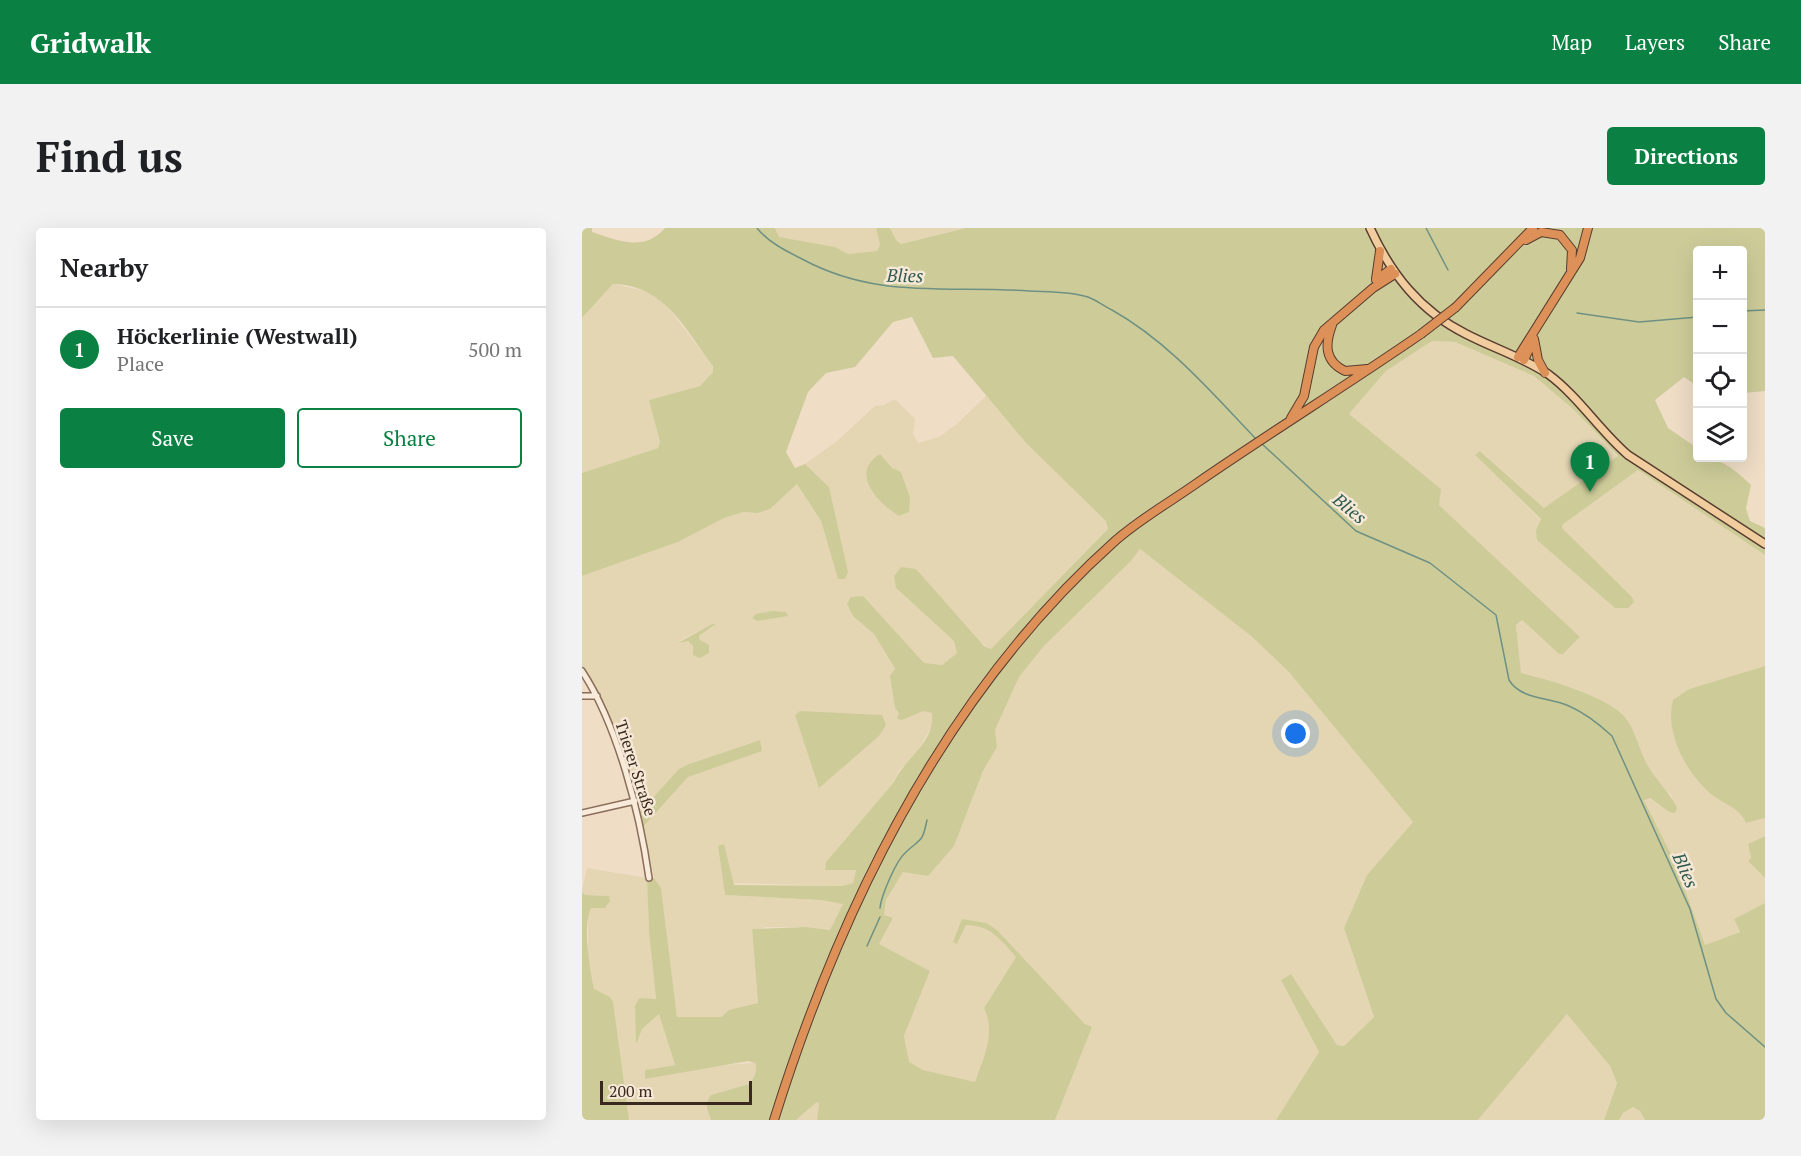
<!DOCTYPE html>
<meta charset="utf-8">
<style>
:root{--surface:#fff;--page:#f2f2f2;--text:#202124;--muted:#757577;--line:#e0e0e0;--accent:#0b8043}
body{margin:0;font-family:"PT Serif",serif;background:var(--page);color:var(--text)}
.controls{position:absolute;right:18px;top:18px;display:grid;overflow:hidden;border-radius:6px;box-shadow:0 6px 24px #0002}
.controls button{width:54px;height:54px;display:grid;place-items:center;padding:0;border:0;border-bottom:2px solid var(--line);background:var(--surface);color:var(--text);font:30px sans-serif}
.scale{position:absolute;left:18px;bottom:15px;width:152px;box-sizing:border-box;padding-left:6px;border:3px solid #3a291f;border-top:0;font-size:16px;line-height:21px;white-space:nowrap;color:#3a291f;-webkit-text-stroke:4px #f6e8d6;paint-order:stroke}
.you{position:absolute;left:714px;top:506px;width:21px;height:21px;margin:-15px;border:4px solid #fff;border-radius:50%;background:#1a73e8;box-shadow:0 0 0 9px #1a73e833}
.badge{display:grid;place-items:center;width:39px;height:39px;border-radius:50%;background:var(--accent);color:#fff;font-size:20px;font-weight:700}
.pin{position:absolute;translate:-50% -50px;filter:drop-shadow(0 2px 3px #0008)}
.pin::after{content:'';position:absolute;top:32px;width:21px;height:18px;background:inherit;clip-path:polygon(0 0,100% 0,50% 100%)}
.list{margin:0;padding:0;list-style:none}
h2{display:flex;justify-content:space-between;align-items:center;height:78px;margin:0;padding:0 24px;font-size:26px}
h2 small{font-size:20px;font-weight:400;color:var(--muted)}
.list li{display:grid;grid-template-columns:39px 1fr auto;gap:18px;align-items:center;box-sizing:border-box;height:84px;padding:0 24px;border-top:2px solid var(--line)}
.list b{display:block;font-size:22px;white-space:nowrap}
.list p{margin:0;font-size:20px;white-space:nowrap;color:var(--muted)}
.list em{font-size:20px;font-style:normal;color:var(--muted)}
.actions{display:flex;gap:12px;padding:18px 24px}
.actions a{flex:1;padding:14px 0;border:2px solid var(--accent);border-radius:6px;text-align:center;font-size:21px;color:var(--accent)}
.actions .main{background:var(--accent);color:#fff}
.icon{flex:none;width:33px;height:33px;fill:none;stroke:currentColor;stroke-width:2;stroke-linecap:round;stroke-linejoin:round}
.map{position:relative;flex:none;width:1183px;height:892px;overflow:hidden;border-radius:6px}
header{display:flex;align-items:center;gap:36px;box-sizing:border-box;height:84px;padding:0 30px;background:var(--accent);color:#fff}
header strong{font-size:28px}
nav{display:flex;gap:33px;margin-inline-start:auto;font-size:21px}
.intro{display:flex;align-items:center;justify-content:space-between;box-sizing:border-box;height:144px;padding:0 36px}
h1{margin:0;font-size:42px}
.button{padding:15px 27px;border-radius:6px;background:var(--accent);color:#fff;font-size:21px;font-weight:700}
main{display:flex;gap:36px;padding:0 36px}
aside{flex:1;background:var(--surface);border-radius:6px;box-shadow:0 6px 24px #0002}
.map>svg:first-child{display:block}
.farmland{fill:#e4d6b3;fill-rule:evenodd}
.green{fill:#cdcc99}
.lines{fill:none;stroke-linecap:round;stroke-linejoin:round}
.stream{stroke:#6e9183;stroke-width:1.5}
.minor-casing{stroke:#8a6e5b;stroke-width:8}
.major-casing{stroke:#583d2f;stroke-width:10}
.highway-casing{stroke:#583d2f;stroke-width:10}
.minor{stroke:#f9ebd9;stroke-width:5}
.major{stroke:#f1cc9e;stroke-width:7}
.highway{stroke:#dd9057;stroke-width:8}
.highway-bridge-casing{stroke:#583d2f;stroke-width:10;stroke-linecap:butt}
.highway-bridge{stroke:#dd9057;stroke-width:8}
.labels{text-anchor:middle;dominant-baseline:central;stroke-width:5;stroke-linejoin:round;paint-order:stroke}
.street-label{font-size:16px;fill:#3a291f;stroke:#f6e8d6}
.water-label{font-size:18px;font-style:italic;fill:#2e5a51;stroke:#f6e8d6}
</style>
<header>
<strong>Gridwalk</strong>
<nav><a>Map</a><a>Layers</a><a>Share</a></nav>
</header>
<div class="intro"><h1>Find us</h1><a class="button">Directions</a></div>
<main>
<aside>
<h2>Nearby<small></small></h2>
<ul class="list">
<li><span class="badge">1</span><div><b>Höckerlinie (Westwall)</b><p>Place</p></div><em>500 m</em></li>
</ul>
<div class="actions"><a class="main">Save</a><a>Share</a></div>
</aside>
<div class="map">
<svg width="1183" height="892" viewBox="0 0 1183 892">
<rect width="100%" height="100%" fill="#efddc6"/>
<!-- farmland -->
<path class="farmland" d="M193,0H294L298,17L295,23L266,26L253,19L196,9Z
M308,0H384L319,16L314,12Z
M31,56L68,64L81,73L131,138V144L118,158L68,172L78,214L76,220L0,245V90Z
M850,113L873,114L952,148L991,181L1036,229L962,280L899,223L893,227L959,292L980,300V297L1056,242L1183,327V438L1107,461L1134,569L1154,580L1164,595L1183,590V608L1166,616L1169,631L1166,633L1183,650V675L1152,691L1158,704L1123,717L1093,634L1062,571L1067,570L1087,584L1090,568L1071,548L1060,529L1049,499L954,448L939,445L934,397L940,392L977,426H981L998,409L857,277L856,273L767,186L804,143Z
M405,167L445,216L525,293L526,302L409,421L314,360L372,413L375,425L360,437L342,436L333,427L271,387L292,406L313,442L320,492L341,482L350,484L351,495L334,527L316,543L312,554L244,634L243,642L274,641L271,655L260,658L154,655L151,657L142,617L136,618L143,667L239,672L261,675L260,679L248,702L224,699H184L170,702L176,776L172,778L147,782L139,789H95L79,660L72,650L61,599L106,549L174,513L107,536L97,542L58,584L40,524L17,466L0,439V348L96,314L142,290L161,284L176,285L188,281L215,256L239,293L256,351L247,259L223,236L255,213L293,178L302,177L311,172L315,173L333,191L331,206L336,215L357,209L375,196ZM130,396L132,398L117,408L118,412L111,418L106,413H97Z
M558,321L669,408L706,443L831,594L785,647L762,700L792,789L762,818L755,817L709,746L699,752L737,824L694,892H473L509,799L503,796L415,702L380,691L376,716L383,697H395L416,709L434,729L402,780L407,791L409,809L393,854L341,842L326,834L322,808L348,743L297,716L311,690L302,688L304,672L321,644L372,618L401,543L415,519L413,502L437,449L462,418L549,333Z
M5,640L65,650L67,704L74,772L56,770V814L60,801L77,785L93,837L63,842L173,835L175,838L171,852L167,856L129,867L124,880L129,892H47L28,769L12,762L6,728V686L9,680L27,668L3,667L0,663Z
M985,786L1028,838L1035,855L1022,892H896Z
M235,874L237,876L235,892H214Z
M1051,879L1058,883L1063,892H1037L1041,885Z"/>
<!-- green -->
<path class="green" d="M0,0H10V4C36,13 63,24 83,0H193L197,9L253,19L266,26L295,23L298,17L294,0H308L314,12L319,16L384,0H1183V163L1161,165L1160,22H1116L1115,158L1102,149L1073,172L1086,200L1115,220L1116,230C1140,230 1152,241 1169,257L1164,280L1168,293L1183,300V327L1056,242L980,297V300L1050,369L1052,374L1046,380H1033L955,312L954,302L959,291L893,227L898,223L962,280L1036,228L991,181L952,148L873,114L850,113L804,143L767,186L859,261L857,277L998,409L981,426H977L940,392L934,397L939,445C966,451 1023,468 1042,488C1054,502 1057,523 1066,538C1075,554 1088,564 1095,580L1093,585L1087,584L1068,570L1062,572L1093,634L1123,717L1158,704L1152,691L1183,675V892H1063L1058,883L1051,879L1041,885L1037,892H1022L1035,855L1028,838L985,786L896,892H694L737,824L699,752L709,746L755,817L762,818L792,789L762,700L785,647L831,594L706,443L669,408L558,321L549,333L462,418L437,449L413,502L415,519L401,543L372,618L346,648L321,644L304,672L302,687L311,690L297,716L348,743L322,808L327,834L341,842L393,854C402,828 414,806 402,780L434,729C419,712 408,697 384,697L375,716L371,714L380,691L404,695L415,702L503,796L510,799L473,892H235L237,876L235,874L214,892H129C125,882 122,876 129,867L167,856C172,851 176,842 173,835L166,833L63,851V842L93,837L77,786L60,801L55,815L54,813L53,778L57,770L74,771L67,704L65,650H72L79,660L95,789H139L147,782L176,775L170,701L224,699L248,702L261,676L239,672L143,667L136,618L142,616L152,657L260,658L271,655L274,642H243L244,634L312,554C322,530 353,516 350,485L341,483L320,492L315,491L317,485L313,480L308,448L313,441L292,406L271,388L265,376L269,369L281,368L342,435L360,437L375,425L372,413L314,360L312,348L319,339L334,341L402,418L409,421L526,301L524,293L445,216L371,128L351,130L330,89L311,94L273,139L244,145L226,164L204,224L213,240L223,236L247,259L266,344L263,351H256L239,293L215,256L188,281L176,285L161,284L142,290L96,314L0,348V245L76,220L78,214L67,172L118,158L131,144V138C103,101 83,57 31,56L0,90Z
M298,226L310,240L319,244L328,270L327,284L317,288C296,275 267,245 298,226Z
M191,383L204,384L206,388L175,393L170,390L174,386Z
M130,396H134L117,408L118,412L127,417V425L118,430L111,427V418L106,413L96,415Z
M1183,438V590L1164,595C1157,580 1146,578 1133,569C1106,549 1082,506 1091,472L1107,461Z
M218,483L300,487L304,497L297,508L237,560L213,487Z
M178,512L180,523L106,549L61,599L58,584L97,541L107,536Z
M1183,608V650L1166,633L1169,630L1166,616Z
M0,664L3,667L27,668L28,673L23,680H9C0,699 8,740 12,761L28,769L31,774L47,892H0Z"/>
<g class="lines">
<!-- stream -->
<path class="stream" d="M175,0C186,14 204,23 220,31C296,72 365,57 447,63C466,64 487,63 506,69C514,72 522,78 530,82C587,114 630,165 675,212
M844,0L866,42
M1160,83L1183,82
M995,85L1057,94L1116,89
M679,215L774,303L848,335L914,387L927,452C939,472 968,469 987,478C1003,485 1017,496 1030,508L1108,681L1134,771L1144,785L1183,819
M298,680C299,668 314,633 323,625C338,610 340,617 345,592
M285,718L298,689"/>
<!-- minor casing -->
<g class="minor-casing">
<path id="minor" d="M0,443C36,498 58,586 67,650
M0,468H15
M0,585L53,573"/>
</g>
<!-- major casing -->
<g class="major-casing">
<path id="major" d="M788,0C809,46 838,83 884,106C911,120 940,129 966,146C997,169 1017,202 1046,227L1183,316"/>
</g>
<!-- highway casing -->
<g class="highway-casing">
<path id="highway" d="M944,12L959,4L978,7L990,22L989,41
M794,51L798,23
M794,52L809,41
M874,79L951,0
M750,97C743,116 742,133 763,143L785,141
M952,111L956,132L963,145
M936,129L998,30L1006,0
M942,132L950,115
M709,190L722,168L732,119L742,102L791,60L813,46
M192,892C259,677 363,465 533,313C558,291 588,274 615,255C689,204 765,157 839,106"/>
</g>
<!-- minor -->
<use href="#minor" class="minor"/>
<!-- major -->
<use href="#major" class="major"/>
<!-- highway -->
<use href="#highway" class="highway"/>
<!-- highway-bridge casing -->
<g class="highway-bridge-casing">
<path id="highway-bridge" d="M839,106L874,79"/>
</g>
<!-- highway-bridge -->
<use href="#highway-bridge" class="highway-bridge"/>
</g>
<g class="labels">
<!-- street labels -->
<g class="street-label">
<text transform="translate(54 540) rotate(72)">Trierer Straße</text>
</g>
<!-- water labels -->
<g class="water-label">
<text transform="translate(323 47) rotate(1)">Blies</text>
<text transform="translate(768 280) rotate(39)">Blies</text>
<text transform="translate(1104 642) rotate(66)">Blies</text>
</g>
</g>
</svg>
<div class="controls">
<button>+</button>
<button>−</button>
<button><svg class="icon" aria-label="locate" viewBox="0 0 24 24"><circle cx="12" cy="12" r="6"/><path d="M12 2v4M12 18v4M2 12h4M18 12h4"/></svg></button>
<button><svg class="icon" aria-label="layers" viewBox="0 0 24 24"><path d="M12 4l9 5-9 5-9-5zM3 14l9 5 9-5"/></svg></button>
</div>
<div class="scale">200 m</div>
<div class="you"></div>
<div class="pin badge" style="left:1008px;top:264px">1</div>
</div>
</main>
